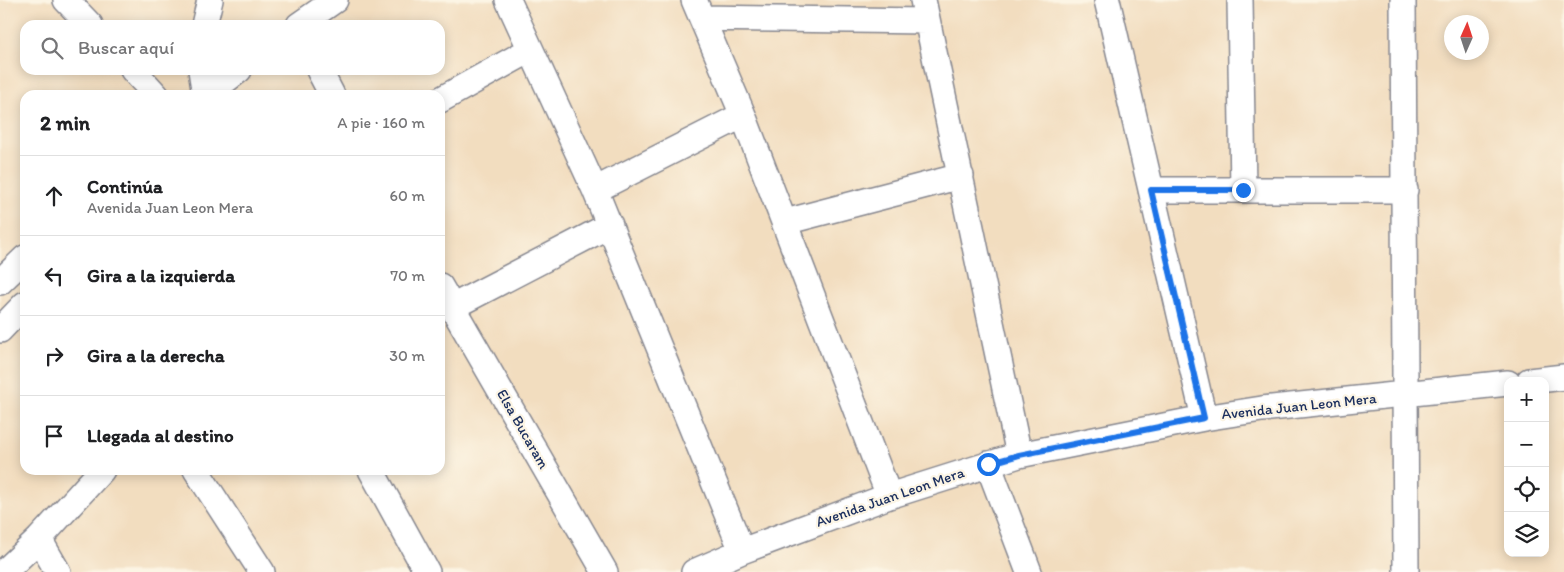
<!DOCTYPE html>
<html lang="es">
<meta charset="utf-8">
<style>
:root{--surface:#fff;--page:#f2f2f2;--text:#202124;--muted:#757577;--line:#e0e0e0}
body{margin:0;font-family:Itim,sans-serif;background:var(--page);color:var(--text)}
.controls{position:absolute;right:15px;bottom:15px;display:grid;overflow:hidden;border-radius:10px;box-shadow:0 2px 12px #0003}
.controls button{width:45px;height:45px;display:grid;place-items:center;padding:0;border:0;border-bottom:1px solid var(--line);background:var(--surface);color:var(--text);font:25px sans-serif}
.compass{position:absolute;left:1444px;top:15px;width:45px;height:45px;border-radius:50%;background:var(--surface);box-shadow:0 2px 12px #0003;rotate:3deg}
.stop{position:absolute;width:15px;height:15px;margin:-11px;border:4px solid #1a73e8;border-radius:50%;background:#fff}
.stop.end{background:#1a73e8;border-color:#fff;box-shadow:0 1px 5px #0008}
.list{margin:0;padding:0;list-style:none}
h2{display:flex;justify-content:space-between;align-items:center;height:65px;margin:0;padding:0 20px;font-size:21px}
h2 small{font-size:16px;font-weight:400;color:var(--muted)}
.list li{display:grid;grid-template-columns:32px 1fr auto;gap:15px;align-items:center;box-sizing:border-box;height:80px;padding:0 20px;border-top:1px solid var(--line)}
.list b{display:block;font-size:19px;white-space:nowrap}
.list p{margin:0;font-size:16px;white-space:nowrap;color:var(--muted)}
.list em{font-size:16px;font-style:normal;color:var(--muted)}
.icon{flex:none;width:28px;height:28px;fill:none;stroke:currentColor;stroke-width:2;stroke-linecap:round;stroke-linejoin:round}
.map{position:relative;flex:none;width:1564px;height:572px;overflow:hidden}
.search{position:absolute;background:var(--surface);box-shadow:0 2px 12px #0003;left:20px;top:20px;width:425px;height:55px;display:flex;align-items:center;gap:12px;box-sizing:border-box;padding:0 18px;border-radius:15px;color:var(--muted);font-size:19px}
.panel{position:absolute;background:var(--surface);box-shadow:0 2px 12px #0003;left:20px;top:90px;width:425px;height:385px;border-radius:15px}
.map>svg:first-child{display:block}
.lines{fill:none;stroke-linecap:round;stroke-linejoin:round}
.street-casing{stroke:#86868e;stroke-width:28}
.street{stroke:#fff;stroke-width:25}
.route{stroke:#1a73e8;stroke-width:6}
.labels{text-anchor:middle;dominant-baseline:central;stroke-width:4.5;stroke-linejoin:round;paint-order:stroke}
.street-label{font-size:15px;fill:#1b2f5e;stroke:#fcf5e5}
</style>
<div class="map">
<svg width="1564" height="572" viewBox="0 0 1564 572">
<rect width="100%" height="100%" fill="#fcf5e5"/>
<filter id="ink" filterUnits="userSpaceOnUse"><feTurbulence type="fractalNoise" baseFrequency=".02" numOctaves="2"/><feDisplacementMap in="SourceGraphic" scale="10" xChannelSelector="R" yChannelSelector="G"/><feConvolveMatrix kernelMatrix="1 2 1 2 8 2 1 2 1" color-interpolation-filters="sRGB"/></filter>
<filter id="wash" filterUnits="userSpaceOnUse"><feTurbulence type="fractalNoise" baseFrequency=".0096" numOctaves="4" result="noise"/><feDisplacementMap in="SourceGraphic" scale="20" xChannelSelector="R" yChannelSelector="G"/><feGaussianBlur stdDeviation="1.12" result="paint"/><feColorMatrix in="noise" values="0 0 0 0 0 0 0 0 0 0 0 0 0 0 0 0 0 1.4 0 .05"/><feComposite in="paint" operator="in"/></filter>
<g filter="url(#wash)">
<rect width="100%" height="100%" fill="#f2ddbf"/>
</g>
<g filter="url(#ink)">
<g class="lines">
<!-- street casing -->
<g class="street-casing">
<path id="street" d="M66,0L90,25
M508,0L595,190L742,551
M694,0L743,115L889,496
M923,0L1019,455
M1107,0L1204,418
M1240,0L1243,190
M1403,0C1405,191 1404,381 1406,572
M702,18L927,21
M204,25L210,0
M299,25L335,0
M133,70L156,95
M201,70L205,95
M319,70L332,95
M206,95L239,70
M440,100L530,50
M595,190L743,115
M1151,190H1405
M785,222L961,176
M0,282L25,258
M440,286L605,572
M452,307L610,225
M0,330L25,304
M1529,381L1564,377
M988,464L1029,572
M196,470L262,572
M371,470L427,572
M39,539L58,572
M4,572L39,539L102,470
M694,572L742,551L889,496L1019,455L1204,418L1262,409L1508,383"/>
</g>
<!-- street -->
<use href="#street" class="street"/>
</g>
</g>
<g class="lines" filter="url(#ink)">
<!-- route -->
<path class="route" d="M988,464L1019,455L1204,418L1151,190H1243"/>
</g>
<g class="labels">
<!-- street labels -->
<g class="street-label">
<text transform="translate(1299 406) rotate(-6)">Avenida Juan Leon Mera</text>
<text transform="translate(523 429) rotate(60)">Elsa Bucaram</text>
<text transform="translate(890 497) rotate(-19)">Avenida Juan Leon Mera</text>
</g>
</g>
</svg>
<div class="controls">
<button>+</button>
<button>−</button>
<button><svg class="icon" aria-label="locate" viewBox="0 0 24 24"><circle cx="12" cy="12" r="6"/><path d="M12 2v4M12 18v4M2 12h4M18 12h4"/></svg></button>
<button><svg class="icon" aria-label="layers" viewBox="0 0 24 24"><path d="M12 4l9 5-9 5-9-5zM3 14l9 5 9-5"/></svg></button>
</div>
<svg class="compass" viewBox="-18 -18 36 36"><path d="M0-13l5 13h-10z" fill="#e53935"/><path d="M0 13l5-13h-10z" fill="#757577"/></svg>
<div class="stop" style="left:988px;top:464px"></div>
<div class="stop end" style="left:1243px;top:190px"></div>
<div class="search"><svg class="icon" aria-label="search" viewBox="0 0 24 24"><circle cx="10" cy="10" r="6"/><path d="M15 15l6 6"/></svg>Buscar aquí</div>
<section class="panel">
<h2>2 min<small>A pie · 160 m</small></h2>
<ul class="list">
<li><svg class="icon" aria-label="ahead" viewBox="0 0 24 24"><path d="M12 20V5M6 11l6-6 6 6"/></svg><div><b>Continúa</b><p>Avenida Juan Leon Mera</p></div><em>60 m</em></li>
<li><svg class="icon" aria-label="left" viewBox="0 0 24 24"><path d="M17 20v-9H6M10 6l-5 5 5 5"/></svg><div><b>Gira a la izquierda</b></div><em>70 m</em></li>
<li><svg class="icon" aria-label="right" viewBox="0 0 24 24"><path d="M7 20v-9h11M14 6l5 5-5 5"/></svg><div><b>Gira a la derecha</b></div><em>30 m</em></li>
<li><svg class="icon" aria-label="arrive" viewBox="0 0 24 24"><path d="M6 21V4h12l-3 4 3 4H6"/></svg><div><b>Llegada al destino</b></div></li>
</ul>
</section>
</div>
